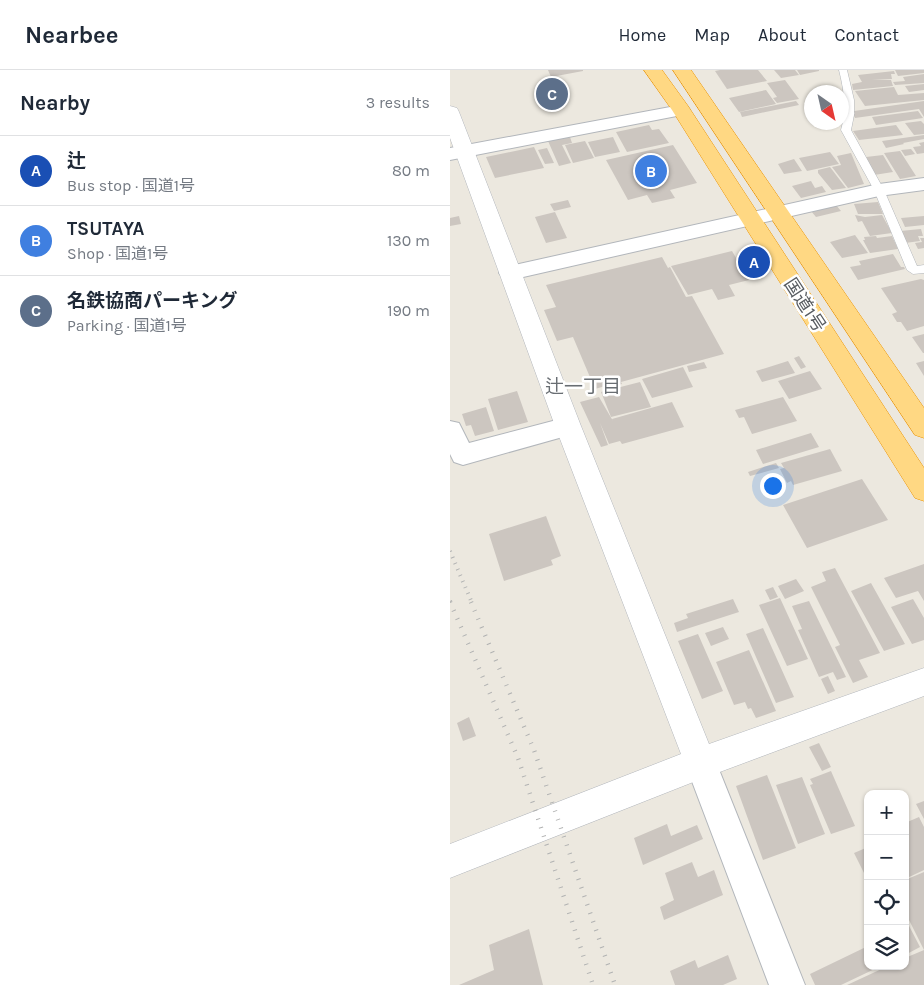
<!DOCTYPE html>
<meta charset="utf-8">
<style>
:root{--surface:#fff;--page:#f2f2f3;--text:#1f2937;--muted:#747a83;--line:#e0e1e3;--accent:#d93025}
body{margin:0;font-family:Karla,"Noto Sans JP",sans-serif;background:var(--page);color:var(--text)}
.controls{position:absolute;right:15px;bottom:15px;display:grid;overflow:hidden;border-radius:10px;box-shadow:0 1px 4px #0004}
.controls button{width:45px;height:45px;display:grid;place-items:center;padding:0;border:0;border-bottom:1px solid var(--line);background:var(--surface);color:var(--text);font:25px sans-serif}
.compass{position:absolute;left:354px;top:15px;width:45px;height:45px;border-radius:50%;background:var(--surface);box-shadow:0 1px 4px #0004;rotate:146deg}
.you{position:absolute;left:322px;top:415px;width:18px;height:18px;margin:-12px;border:4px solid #fff;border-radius:50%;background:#1a73e8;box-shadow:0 0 0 8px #1a73e833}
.badge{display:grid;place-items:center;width:32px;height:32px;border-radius:50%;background:var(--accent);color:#fff;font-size:16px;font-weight:700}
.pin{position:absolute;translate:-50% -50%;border:2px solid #fff;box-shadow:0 1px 5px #0006}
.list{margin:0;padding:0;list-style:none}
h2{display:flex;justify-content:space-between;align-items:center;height:65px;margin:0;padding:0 20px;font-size:21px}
h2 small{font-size:16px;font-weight:400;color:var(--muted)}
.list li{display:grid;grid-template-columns:32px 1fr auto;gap:15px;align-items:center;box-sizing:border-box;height:70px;padding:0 20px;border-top:1px solid var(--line)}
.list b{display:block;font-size:19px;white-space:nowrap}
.list p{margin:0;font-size:16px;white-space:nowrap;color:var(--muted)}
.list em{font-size:16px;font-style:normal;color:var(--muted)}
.icon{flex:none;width:28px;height:28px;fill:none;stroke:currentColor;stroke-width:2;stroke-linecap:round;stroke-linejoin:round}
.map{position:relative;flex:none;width:474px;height:915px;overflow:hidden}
header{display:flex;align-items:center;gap:30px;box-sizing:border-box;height:70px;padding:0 25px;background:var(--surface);border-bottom:1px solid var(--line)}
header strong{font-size:24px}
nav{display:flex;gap:28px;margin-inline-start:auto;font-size:18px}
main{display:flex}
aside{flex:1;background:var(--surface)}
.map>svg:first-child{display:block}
.building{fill:#ccc6c0}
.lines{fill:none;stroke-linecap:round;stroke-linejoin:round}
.lane-casing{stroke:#b2b6bb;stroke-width:1}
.street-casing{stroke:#b2b6bb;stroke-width:2}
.secondary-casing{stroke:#b3b7bd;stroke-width:1}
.highway-casing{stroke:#eb9300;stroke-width:1}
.lane{fill:#fff;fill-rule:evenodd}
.street{fill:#fff;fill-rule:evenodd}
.secondary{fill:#fff;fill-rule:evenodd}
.highway{fill:#ffd883;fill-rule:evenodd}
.rail-far1{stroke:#b1b2b2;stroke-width:4;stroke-dasharray:1 5.5;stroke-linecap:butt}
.rail{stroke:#b1b2b2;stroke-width:4.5;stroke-dasharray:1 8;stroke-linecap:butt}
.labels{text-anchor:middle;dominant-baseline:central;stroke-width:5;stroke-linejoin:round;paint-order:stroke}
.street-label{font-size:18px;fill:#585c61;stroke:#fff}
.neighbourhood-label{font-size:19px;fill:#696e73;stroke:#fff}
</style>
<header>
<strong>Nearbee</strong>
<nav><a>Home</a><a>Map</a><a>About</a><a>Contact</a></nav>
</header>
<main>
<aside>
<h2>Nearby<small>3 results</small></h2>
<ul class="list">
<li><span class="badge" style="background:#1a4fb4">A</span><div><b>辻</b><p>Bus stop · 国道1号</p></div><em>80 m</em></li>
<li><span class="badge" style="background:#3f7fe0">B</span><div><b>TSUTAYA</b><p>Shop · 国道1号</p></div><em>130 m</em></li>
<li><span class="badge" style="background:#5c6f8a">C</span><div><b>名鉄協商パーキング</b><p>Parking · 国道1号</p></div><em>190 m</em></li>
</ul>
</aside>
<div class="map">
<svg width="474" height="915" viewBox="0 0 474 915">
<rect width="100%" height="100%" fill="#ece8df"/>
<!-- building -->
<path class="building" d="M98,0H133V1L101,7Z
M270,0H308L317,11L277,19L265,1Z
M324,0H345L349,5L331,8Z
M347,0H369V1L350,5Z
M445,0H474V3L448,6Z
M444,1L445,4H441L442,9L422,10H441L443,16L403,20L402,14L412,12L408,5Z
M474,4V13L445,15L443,12L455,11L453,7Z
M335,10L349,29L327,33L323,28L327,27L317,13Z
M474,14V20L459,22L455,16Z
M444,17L448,25L474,23V30L415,36L405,21Z
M316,20L326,34L289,42L279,28Z
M346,31L349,35L292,47L290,42Z
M474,31V47L469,39L405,48L403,44H405L404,41Z
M468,41L473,48L426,55L422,47Z
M471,51L474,54V64L464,65L455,53Z
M199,55L202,60L209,59L219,73L177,82L166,62Z
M446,55L453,65L409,70L403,61Z
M474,65V69L453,73L454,74L436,78L432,71Z
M120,67L122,73L112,75L121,93L109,96L98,71Z
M163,67L170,82L145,87L138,72Z
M135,71L144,88L123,93L115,75Z
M474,72V83L467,84L463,77L471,76L469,73Z
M223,75L247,113L220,120L225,128L202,133L197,125L178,130L156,90Z
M84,77L94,98L45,108L36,87Z
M97,78L104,93L95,94L88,80Z
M461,79L465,84L455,86L451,80Z
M450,81L466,106L450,109L434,83Z
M380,82L389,94L357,101L349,88Z
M401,83L414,114L398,118L382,97L391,95L387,86Z
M433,85L443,102L424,105L416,87Z
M344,89L352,101L334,104L328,94Z
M380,97L396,118L382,120L368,103V100Z
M361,111L365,118L372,116L376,122L351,128L342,116Z
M118,130L121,137L104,141L100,134Z
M428,132L433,144H408L404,134Z
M386,135L391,141L366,147L361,141Z
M105,142L117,168L96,173L85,147Z
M405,145L415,147L432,145L442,163L420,166L412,151L408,152Z
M9,146L11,154L0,156V148Z
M474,146V155L455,157L451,148Z
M471,159L473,166H468L470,171L455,173L450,161Z
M405,165L418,183L392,188L380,172Z
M426,166L427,168L442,166L448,179L420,183L413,170H415L414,167Z
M470,168H474V178L468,179L465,173L472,172Z
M282,181L299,210L279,215L285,226L268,230L262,219L238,225L221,196Z
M443,184L451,197H454L455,199L408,210L400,197L411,195L409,191Z
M212,187L218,198L220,197L236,227L242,226L274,284L171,312L172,314L163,316L162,314L145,319L123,267L107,271L94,240L106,237L96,215Z
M471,209L474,210V256L457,261L451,252H447L442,244L447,242L431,218Z
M474,264V283H473L462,267Z
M349,286L356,297L351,299L344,288Z
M338,291L345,303L312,312L306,301Z
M474,291V306L466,293Z
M254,292L257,298L239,302L237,296Z
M233,297L243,317L202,328L192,309Z
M360,301L372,319L339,329L328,311Z
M190,312L201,337L161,347L151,322Z
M67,321L78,352L48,360L38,329Z
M149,327L163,351L162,349L222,332L234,357L172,374L170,371L159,374L150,353L158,375L151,377L130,332Z
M333,327L347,351L302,364L294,347L289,348L285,340Z
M36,337L44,361L25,366L21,355L16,356L12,344Z
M361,363L369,377L313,394L306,380Z
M380,379L392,401L343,415L341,411L337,413L330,399L334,398L331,393Z
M326,393L329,398L300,406L298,402Z
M412,409L438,450L357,478L333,435Z
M96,446L111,486L101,490L103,495L54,511L39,464Z
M474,494V531L468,521L446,528L434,508Z
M385,498L430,583L409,590L418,607L403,613L385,577L390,575L361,517L376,511L372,502Z
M346,509L354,521L335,529L328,516Z
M421,513L455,574L434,581L401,521Z
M323,517L328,527L320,530L315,520Z
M330,528L358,589L337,596L309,535Z
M283,529L289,542L227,562L224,553L238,548L236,544Z
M463,529L474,548V570L462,574L441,537Z
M359,531L396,607L387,610L383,602L369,607L348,560L352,559L342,536Z
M273,557L279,569L261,576L255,563Z
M313,558L344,627L326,633L296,564Z
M248,564L273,621L252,629L228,571Z
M299,580L326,641L306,648L301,638L298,639L295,632L284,635L266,592Z
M378,606L385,621L378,624L371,609Z
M19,647L26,666L13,671L7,653Z
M369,673L381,697L372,701L359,677Z
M381,701L405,756L381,764L360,715L363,714L360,709Z
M317,705L346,778L313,790L286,716Z
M352,707L375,764L348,774L326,715Z
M474,731V749L466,734Z
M469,747L474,757V800L455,809V753Z
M217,754L221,766L247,755L253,769L193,795L184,768Z
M418,777V801L414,803L404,783Z
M242,792L248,807L264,800L273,825L214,850L210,837L224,830L215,803Z
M474,802V915H397L438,896H455V888L474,880L455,842V810Z
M455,848L470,877L455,885Z
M79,859L93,915H9L44,900L39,875Z
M418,876V896H431L391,915H365L360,904Z
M278,885L287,909L273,915H225L220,901L245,890L248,898Z"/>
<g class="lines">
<!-- lane casing -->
<g class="lane-casing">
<path id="lane" d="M389,0H397L404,30V45L401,60L434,120L467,196L474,195V203L463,204L457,200L424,120L391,60C397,39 394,20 389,0Z"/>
</g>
<!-- street casing -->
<g class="street-casing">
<path id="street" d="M231,35L237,36L240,40L237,44L0,90V78Z
M474,108V120L429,126L60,210L53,208L49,203L53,198L60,196L429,114Z
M118,347L127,349L130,356L127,363L13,395L4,392L0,384V351L9,353L19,373Z
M251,678L262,682L355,915H319L235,693L240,682Z"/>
</g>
<!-- secondary casing -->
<g class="secondary-casing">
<path id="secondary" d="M0,36L7,38L9,42L131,356L259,674L474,598V626L251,709L0,808V774L231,684L105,356L0,68Z"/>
</g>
<!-- highway casing -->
<g class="highway-casing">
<path id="highway" d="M194,0H212L238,36L474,398V431L465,428L222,40Z
M223,0H241L474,338V368L465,365Z"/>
</g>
<!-- lane -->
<use href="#lane" class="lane"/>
<!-- street -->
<use href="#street" class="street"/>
<!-- secondary -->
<use href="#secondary" class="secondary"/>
<!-- highway -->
<use href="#highway" class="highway"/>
<!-- rail-far1 -->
<path class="rail-far1" d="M0,481L22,533
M0,531L1,533"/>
<!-- rail -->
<path class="rail" d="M0,532L68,688L143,915
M21,532L84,680L165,915"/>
</g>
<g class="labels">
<!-- street labels -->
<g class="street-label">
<text transform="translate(355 235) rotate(57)">国道1号</text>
</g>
<!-- neighbourhood labels -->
<g class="neighbourhood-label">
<text x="133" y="317">辻一丁目</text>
</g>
</g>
</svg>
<div class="controls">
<button>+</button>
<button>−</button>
<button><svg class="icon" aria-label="locate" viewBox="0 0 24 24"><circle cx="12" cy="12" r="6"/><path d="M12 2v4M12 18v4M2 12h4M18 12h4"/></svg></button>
<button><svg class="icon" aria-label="layers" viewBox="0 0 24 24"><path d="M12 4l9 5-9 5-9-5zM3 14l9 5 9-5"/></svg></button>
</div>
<svg class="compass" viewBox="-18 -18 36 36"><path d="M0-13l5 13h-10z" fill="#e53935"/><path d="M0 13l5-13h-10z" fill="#747a83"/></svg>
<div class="you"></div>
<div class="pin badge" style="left:304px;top:192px;background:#1a4fb4">A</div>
<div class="pin badge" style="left:201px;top:101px;background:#3f7fe0">B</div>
<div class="pin badge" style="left:102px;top:24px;background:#5c6f8a">C</div>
</div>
</main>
